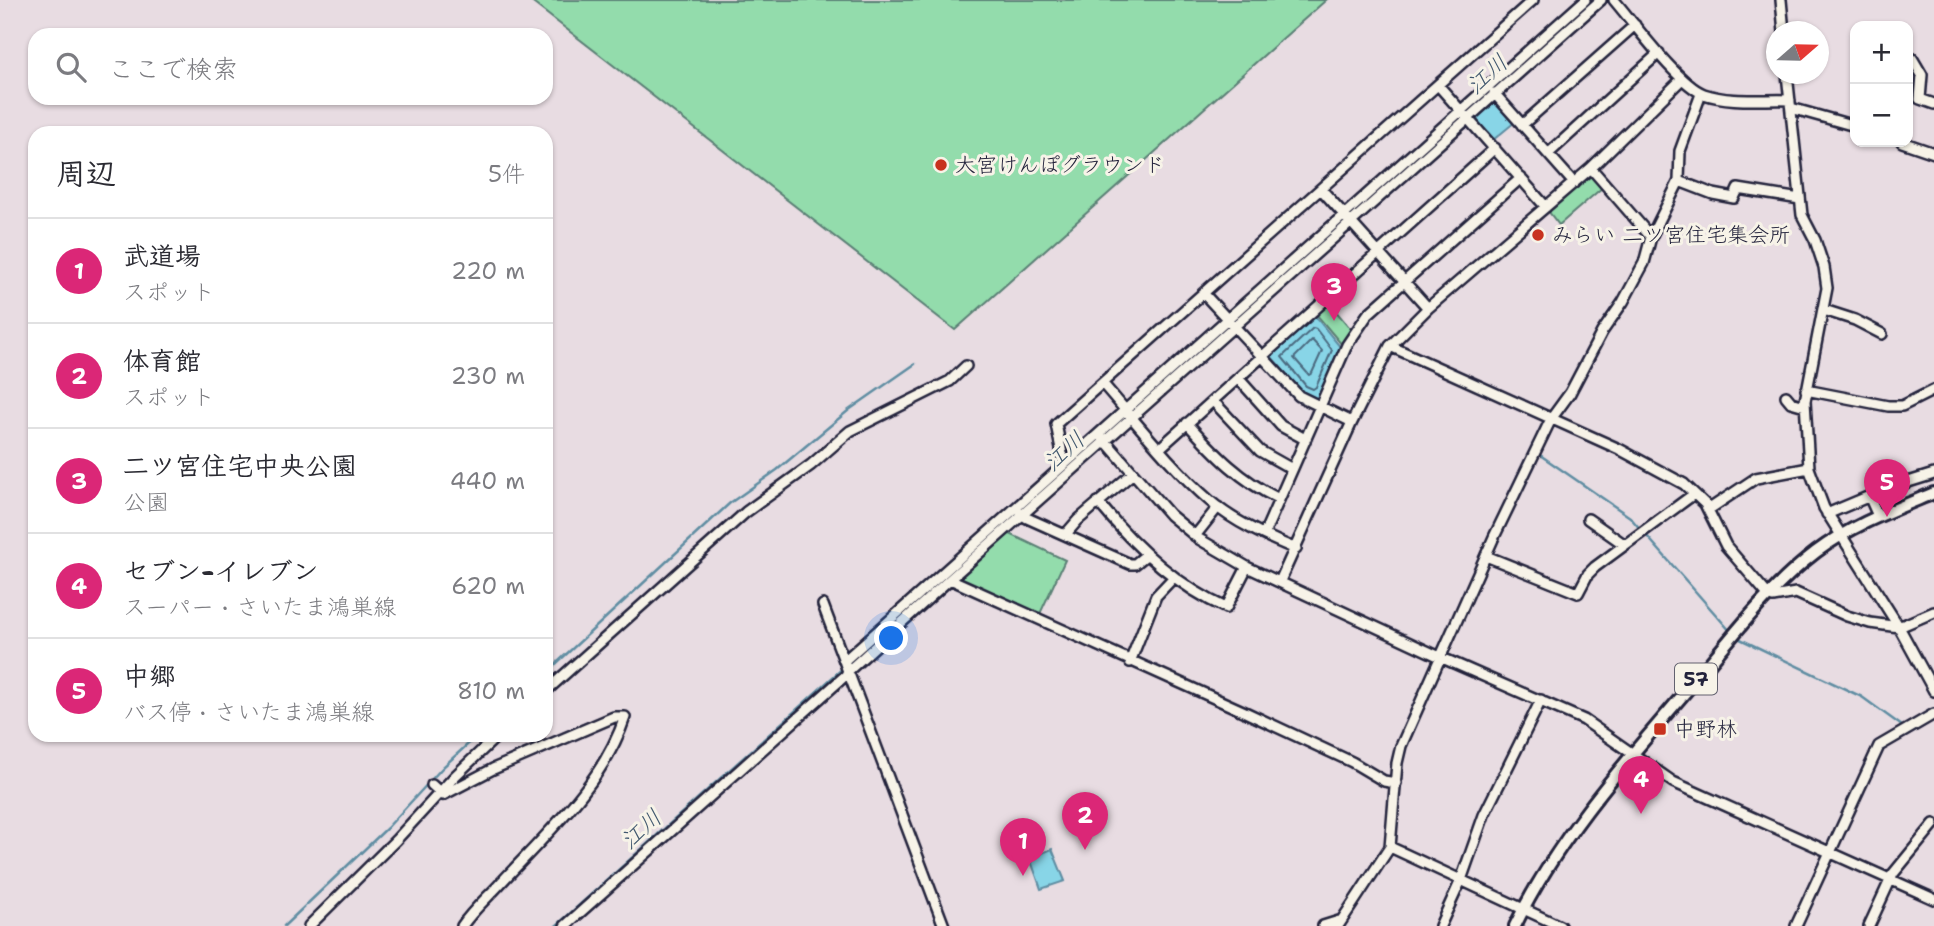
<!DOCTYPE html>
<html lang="ja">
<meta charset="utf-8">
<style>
:root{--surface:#fff;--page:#f2f2f3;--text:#2b2b33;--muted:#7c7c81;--line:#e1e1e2;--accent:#db2777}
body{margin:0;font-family:"Shantell Sans","Klee One",sans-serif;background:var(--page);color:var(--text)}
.controls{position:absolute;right:21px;top:21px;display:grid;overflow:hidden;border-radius:14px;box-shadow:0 2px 5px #0004}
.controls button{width:63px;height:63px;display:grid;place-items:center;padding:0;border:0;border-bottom:2px solid var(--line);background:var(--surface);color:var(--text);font:35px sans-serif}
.compass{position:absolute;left:1766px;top:21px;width:63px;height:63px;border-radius:50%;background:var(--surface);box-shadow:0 2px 5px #0004;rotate:70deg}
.you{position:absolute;left:892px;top:639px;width:24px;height:24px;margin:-18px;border:5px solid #fff;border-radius:50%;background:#1a73e8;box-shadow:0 0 0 10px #1a73e833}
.badge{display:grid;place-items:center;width:46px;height:46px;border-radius:50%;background:var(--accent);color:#fff;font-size:23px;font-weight:700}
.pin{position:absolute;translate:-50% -58px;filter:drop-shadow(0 2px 4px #0008)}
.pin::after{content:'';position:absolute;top:37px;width:24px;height:21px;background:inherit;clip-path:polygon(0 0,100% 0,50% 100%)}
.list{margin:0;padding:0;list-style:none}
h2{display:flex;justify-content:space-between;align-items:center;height:91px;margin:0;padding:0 28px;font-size:30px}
h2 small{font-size:23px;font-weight:400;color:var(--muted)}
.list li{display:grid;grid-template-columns:46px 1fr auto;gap:21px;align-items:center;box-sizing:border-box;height:105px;padding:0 28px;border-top:2px solid var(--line)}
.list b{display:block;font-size:26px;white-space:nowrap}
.list p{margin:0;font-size:23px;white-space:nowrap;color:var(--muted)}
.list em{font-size:23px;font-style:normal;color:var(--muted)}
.icon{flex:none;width:38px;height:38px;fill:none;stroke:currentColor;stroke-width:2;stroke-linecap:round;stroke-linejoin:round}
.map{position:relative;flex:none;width:1934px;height:926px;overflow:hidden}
.search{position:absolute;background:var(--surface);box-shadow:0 2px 5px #0004;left:28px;top:28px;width:525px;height:77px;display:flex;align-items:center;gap:18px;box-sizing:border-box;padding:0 24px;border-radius:21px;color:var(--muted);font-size:26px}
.panel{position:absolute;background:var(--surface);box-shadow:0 2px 5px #0004;left:28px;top:126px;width:525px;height:616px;border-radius:21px}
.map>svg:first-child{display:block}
.green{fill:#93dcac;stroke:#5a7f74;stroke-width:2}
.water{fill:#88d5e7;stroke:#5f8da2;stroke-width:2}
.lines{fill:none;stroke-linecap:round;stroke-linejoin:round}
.shore{stroke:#4b6a80;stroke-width:2}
.stream{stroke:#5f8da2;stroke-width:2.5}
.minor-casing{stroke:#22223b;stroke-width:14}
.major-casing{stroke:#22223b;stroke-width:16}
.minor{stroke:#f7f3e8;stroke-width:9}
.major{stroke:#f7f3e8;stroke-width:10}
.poi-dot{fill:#c8321e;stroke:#f7f3e8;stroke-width:2.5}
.labels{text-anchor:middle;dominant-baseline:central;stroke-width:6;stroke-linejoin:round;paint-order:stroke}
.shield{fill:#f7f3e8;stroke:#62616f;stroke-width:2}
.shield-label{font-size:19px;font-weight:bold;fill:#22223b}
.poi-label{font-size:21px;fill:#22223b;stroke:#f7f3e8;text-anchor:start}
.water-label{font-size:23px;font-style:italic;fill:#41586f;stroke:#f7f3e8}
</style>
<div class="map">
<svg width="1934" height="926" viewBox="0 0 1934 926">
<rect width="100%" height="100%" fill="#e8dce2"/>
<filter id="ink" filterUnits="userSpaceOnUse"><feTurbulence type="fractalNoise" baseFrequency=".0143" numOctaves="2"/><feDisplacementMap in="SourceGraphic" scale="14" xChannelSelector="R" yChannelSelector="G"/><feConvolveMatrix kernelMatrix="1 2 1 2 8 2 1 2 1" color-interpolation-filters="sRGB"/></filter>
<g filter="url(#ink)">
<!-- green -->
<path class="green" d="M529,0H1326L955,330Z
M1591,174L1603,187L1559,225L1549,212Z
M1329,303L1351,329L1342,345L1316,314Z
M1008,533L1065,560L1039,616L955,579Z"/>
<!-- water -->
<path class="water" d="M1496,100L1515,122L1493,140L1475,119Z
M1315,316L1341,348L1318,400L1302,392L1271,356Z
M1052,849L1065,881L1041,889L1030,858Z"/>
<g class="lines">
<!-- shore -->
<path class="shore" d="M1313,328L1316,329L1332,350L1316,387L1313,389L1306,386L1282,357Z
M1312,340L1322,351L1312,373L1309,375L1294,358Z"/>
<!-- stream -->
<path class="stream" d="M1350,217L1593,0
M1131,412L1345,221
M1104,436L1126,417
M1540,455L1630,517L1641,530
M1646,535L1731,632
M1736,637L1862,697L1902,726
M848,664L945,577
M546,673L730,503L777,470L849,410L915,364
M284,926L387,828L443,767L478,735
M556,926L843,668"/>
<!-- minor casing -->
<g class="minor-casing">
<path id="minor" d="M1614,0C1633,22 1679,85 1704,94C1730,103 1763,99 1790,100
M1781,0L1784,32
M1908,57L1912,58L1922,75L1920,99L1934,104
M1787,74L1802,215L1815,240L1824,267L1827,288L1805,401L1809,468L1824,508L1899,627L1934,691
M1438,85L1546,207
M1494,93L1574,183
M1791,108L1855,126
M1522,125L1635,25
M1902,142L1934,153
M1548,154L1659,53
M1591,168L1651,237
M1679,181L1713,194L1734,198L1738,189L1800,199
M1321,189L1428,308
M1204,294L1299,396L1352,422
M1824,310L1855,320L1882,334
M1390,346L1619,449L1684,484L1705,504L1726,546L1768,595L1773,597L1796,593L1847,616L1870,623L1899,627L1934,612
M1238,378L1281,426L1305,439
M1103,384C1137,423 1171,467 1210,501C1234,522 1267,537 1296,549
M1806,390L1888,406H1902L1934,390
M1786,396L1791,402L1805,406
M1213,401L1260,451L1292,469
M1187,423C1215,454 1241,481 1279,499
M1102,437L1170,515L1199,539L1247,567L1440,657L1584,720L1673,782L1934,899
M1160,448L1495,148
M1064,464L1056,424L1533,0
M1869,496L1878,516
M1098,502C1134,546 1175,585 1226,608L1247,567
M1708,510L1756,478L1809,468
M1021,513L1027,518L1065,535L1078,520L1133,473
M1827,514L1889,488L1934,474
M1588,519L1625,545
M1264,534L1347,345L1368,314L1521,178
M1065,535L1130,564H1135L1146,555
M1195,536L1218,507
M1486,556L1578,593L1588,574L1595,567L1694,494
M950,579L1245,712L1352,762L1384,781L1396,783
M1280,581L1352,422L1390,346L1428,308L1591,168L1682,79
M823,605L944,926
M844,661L1585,0
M1130,662L1156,596L1174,577
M546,691L746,512L811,465L850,431L950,381L966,366
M432,785L443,795L493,769L614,717H625C603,784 545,835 498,886C486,899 472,911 462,926
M1390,847L1560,926
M309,926L396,840L455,776L498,735
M565,926L846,675L848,671L950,579L1601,0
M1323,926L1339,921
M1338,926L1390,847L1397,763L1401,746L1494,537L1551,419L1570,393L1602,332L1623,302L1644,263L1651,237L1679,181L1680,151L1701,94
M1440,926L1461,880L1484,815L1541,700
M1796,926L1879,746L1934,714
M1869,926L1893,874L1934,824"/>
</g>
<!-- major casing -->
<g class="major-casing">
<path id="major" d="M1515,926C1561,831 1632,755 1700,675C1736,632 1771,586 1816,552C1852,525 1893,510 1934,493"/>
</g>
<!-- minor -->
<use href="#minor" class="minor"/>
<!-- major -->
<use href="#major" class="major"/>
</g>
</g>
<!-- markers -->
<g class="poi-dot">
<circle cx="941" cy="165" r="7"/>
<circle cx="1538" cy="235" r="7"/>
<rect x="1653" y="722" width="14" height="14" rx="3.5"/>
</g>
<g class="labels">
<!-- shield labels -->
<rect class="shield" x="1675" y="663.5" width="42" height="31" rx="5"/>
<g class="shield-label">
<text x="1696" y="679">57</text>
</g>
<!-- poi labels -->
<g class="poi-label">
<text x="955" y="165">大宮けんぽグラウンド</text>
<text x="1552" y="235">みらい 二ツ宮住宅集会所</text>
<text x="1674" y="729">中野林</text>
</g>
<!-- water labels -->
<g class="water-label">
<text transform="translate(1487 74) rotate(-42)">江川</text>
<text transform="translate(1064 451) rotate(-42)">江川</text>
<text transform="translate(641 829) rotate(-42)">江川</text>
</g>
</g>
</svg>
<div class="controls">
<button>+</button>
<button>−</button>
</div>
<svg class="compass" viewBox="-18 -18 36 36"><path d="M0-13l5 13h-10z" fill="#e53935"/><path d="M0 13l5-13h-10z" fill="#7c7c81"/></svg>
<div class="you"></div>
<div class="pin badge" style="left:1023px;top:876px">1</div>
<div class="pin badge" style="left:1085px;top:850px">2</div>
<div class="pin badge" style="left:1334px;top:321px">3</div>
<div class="pin badge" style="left:1641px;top:814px">4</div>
<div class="pin badge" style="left:1887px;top:517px">5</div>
<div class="search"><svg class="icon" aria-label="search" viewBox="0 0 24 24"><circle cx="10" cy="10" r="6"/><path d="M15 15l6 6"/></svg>ここで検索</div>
<section class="panel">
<h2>周辺<small>5件</small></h2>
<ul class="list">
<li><span class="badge">1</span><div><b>武道場</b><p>スポット</p></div><em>220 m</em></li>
<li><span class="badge">2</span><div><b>体育館</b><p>スポット</p></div><em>230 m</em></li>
<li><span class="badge">3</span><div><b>二ツ宮住宅中央公園</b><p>公園</p></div><em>440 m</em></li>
<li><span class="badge">4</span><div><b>セブン-イレブン</b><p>スーパー · さいたま鴻巣線</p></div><em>620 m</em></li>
<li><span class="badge">5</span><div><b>中郷</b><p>バス停 · さいたま鴻巣線</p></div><em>810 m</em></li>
</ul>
</section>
</div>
